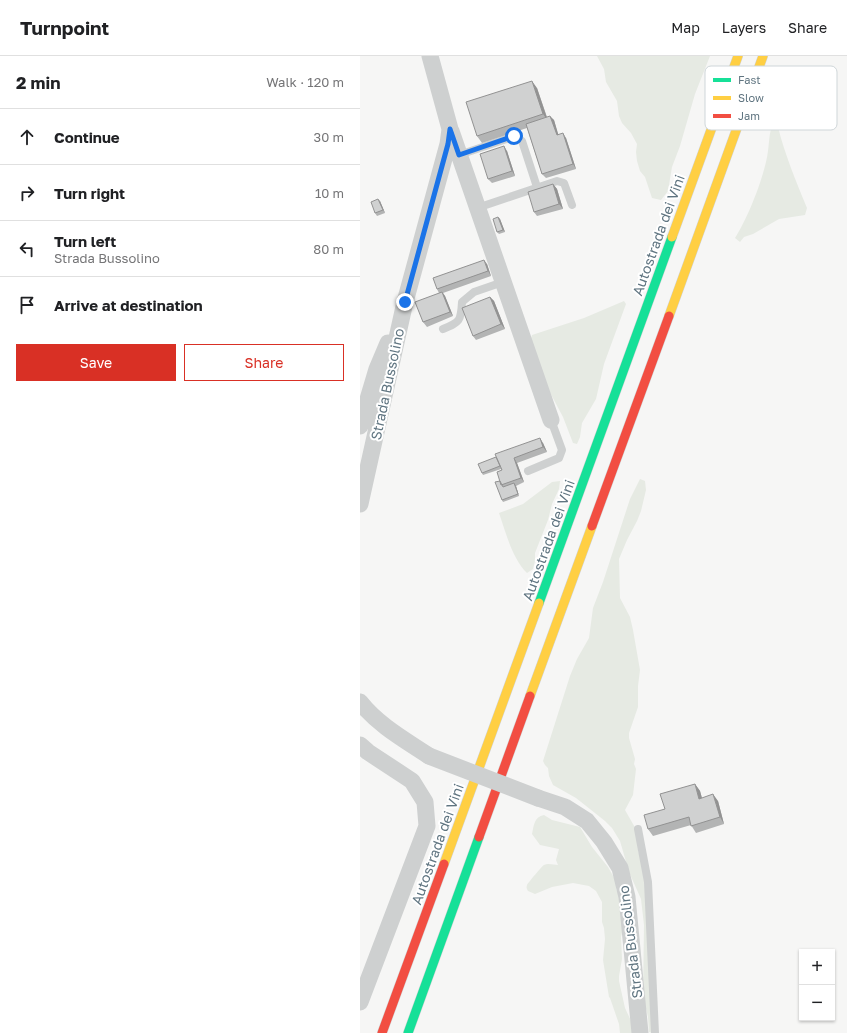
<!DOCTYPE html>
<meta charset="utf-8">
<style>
:root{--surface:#fff;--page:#f2f2f2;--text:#202124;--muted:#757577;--line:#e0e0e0;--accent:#d93025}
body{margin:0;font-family:"Golos Text",sans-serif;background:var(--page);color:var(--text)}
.controls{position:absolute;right:12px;bottom:12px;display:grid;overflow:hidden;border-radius:0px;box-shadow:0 1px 3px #0004}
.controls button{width:36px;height:36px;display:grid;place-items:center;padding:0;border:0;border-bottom:1px solid var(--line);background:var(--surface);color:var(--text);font:20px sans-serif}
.stop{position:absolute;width:12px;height:12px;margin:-9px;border:3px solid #1a73e8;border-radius:50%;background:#fff}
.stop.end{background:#1a73e8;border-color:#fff;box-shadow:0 1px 4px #0008}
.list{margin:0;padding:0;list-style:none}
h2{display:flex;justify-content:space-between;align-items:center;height:52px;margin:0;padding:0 16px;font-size:17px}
h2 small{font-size:13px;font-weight:400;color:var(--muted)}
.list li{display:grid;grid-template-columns:26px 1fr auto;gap:12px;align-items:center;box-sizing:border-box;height:56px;padding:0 16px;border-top:1px solid var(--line)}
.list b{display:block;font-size:15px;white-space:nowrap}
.list p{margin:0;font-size:13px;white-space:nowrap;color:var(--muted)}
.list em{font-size:13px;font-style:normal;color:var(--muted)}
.actions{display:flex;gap:8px;padding:12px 16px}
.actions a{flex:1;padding:9px 0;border:1px solid var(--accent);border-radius:0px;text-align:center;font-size:14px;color:var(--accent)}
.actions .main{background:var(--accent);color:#fff}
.icon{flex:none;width:22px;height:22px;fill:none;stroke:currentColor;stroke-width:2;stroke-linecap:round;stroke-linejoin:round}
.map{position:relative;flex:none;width:487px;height:977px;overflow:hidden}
header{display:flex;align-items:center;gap:24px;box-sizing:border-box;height:56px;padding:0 20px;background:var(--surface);border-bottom:1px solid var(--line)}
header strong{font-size:19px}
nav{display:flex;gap:22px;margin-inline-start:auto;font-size:14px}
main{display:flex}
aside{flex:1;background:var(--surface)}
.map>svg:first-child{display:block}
.green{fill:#e6eae3}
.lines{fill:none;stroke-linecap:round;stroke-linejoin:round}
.fast-casing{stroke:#d1d3d4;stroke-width:10}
.slow-casing{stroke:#d1d3d4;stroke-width:10}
.jam-casing{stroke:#d1d3d4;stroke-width:10}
.lane{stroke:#ced0d0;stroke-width:8}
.street{stroke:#ced0d0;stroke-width:17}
.fast{stroke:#16e098;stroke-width:9}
.slow{stroke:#ffcf43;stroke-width:9}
.jam{stroke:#f24e42;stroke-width:9}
.street-bridge{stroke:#ced0d0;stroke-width:17}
.wall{fill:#b3b4b4}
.shaded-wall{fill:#929292}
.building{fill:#d0d1d1;stroke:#929292}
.route{stroke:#1a73e8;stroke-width:5}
.labels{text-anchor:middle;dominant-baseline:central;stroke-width:4;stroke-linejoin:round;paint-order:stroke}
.street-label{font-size:14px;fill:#607581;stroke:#fff}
.key{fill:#fff;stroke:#cfd6d9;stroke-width:1}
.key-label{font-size:11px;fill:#607581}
</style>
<header>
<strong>Turnpoint</strong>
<nav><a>Map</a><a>Layers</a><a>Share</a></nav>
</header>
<main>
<aside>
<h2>2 min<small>Walk · 120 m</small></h2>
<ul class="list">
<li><svg class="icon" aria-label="ahead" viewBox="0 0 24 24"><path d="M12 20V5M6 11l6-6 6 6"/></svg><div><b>Continue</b></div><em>30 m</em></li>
<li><svg class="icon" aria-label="right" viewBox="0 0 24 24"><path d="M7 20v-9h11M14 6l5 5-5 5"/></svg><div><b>Turn right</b></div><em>10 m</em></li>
<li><svg class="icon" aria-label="left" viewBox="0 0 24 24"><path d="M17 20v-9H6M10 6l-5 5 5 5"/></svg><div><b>Turn left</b><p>Strada Bussolino</p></div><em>80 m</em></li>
<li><svg class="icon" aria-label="arrive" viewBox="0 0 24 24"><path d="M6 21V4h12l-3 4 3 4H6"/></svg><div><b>Arrive at destination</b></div></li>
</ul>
<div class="actions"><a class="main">Save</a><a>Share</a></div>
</aside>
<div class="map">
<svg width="487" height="977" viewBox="0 0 487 977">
<rect width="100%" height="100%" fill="#f6f6f5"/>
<!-- green -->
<path class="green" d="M237,0H350L335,38L320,90L312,111L308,135L301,144L292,142L285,121L280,115L277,105L276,96L277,88L271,77L262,67L259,60L257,45L246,26L244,13Z
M418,71C425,99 436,125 447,152L445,159L419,163L393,178L384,181L380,186L375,182C388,162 405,119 408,95C409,88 409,80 411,73Z
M264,245L266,248L244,308L236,343L222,367L220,381L217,388L213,387L203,361L186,329L170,286L172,279L224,262Z
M280,423L285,425L286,434L281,455L277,465L267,484L259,503L260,542L270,561L273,574L280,614L278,630V651L269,677V682L275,703L274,708L276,713L273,739L265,754L277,775L278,794L286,823L292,977L289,976L288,961L283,940L284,869L281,843L269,816L260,785L252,772L245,765L216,742L193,729L189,720L188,712L185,709L183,705L210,620L217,603L229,582L233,552L243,526L270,443Z
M200,425L199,433L192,448L188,464L175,497V505L173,513L167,517C152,502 146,477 139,457L163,448L192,426Z
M184,759L192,764L220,771L232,791L248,811L256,825V833L260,841L265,864L261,881L262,903L259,920V925L265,952L272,967L273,977H260L259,968L250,942L249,941L243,904L245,883L244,872L242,866V846L236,835L229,830L213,827L192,831L175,838L168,835C167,833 166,832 167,829C168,827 182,810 184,809C188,807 194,809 198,809L196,804L199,793L180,789L172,778C174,769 174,761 184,759Z"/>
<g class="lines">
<!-- fast casing -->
<g class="fast-casing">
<path id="fast" d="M179,547L312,181
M48,977L119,781"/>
</g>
<!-- slow casing -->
<g class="slow-casing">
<path id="slow" d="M312,181L378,0
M309,260L403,0
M170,640L232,470
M84,808L179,547"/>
</g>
<!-- jam casing -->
<g class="jam-casing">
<path id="jam" d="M232,470L309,260
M119,781L170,640
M22,977L84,808"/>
</g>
<!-- lane -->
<path class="lane" d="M99,99L155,80L162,85L177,131
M117,152L197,125L204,127L212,149
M83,273C100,266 101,265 102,246L114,236L143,226
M168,415L199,402L202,394L191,364
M278,773L288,826L295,977"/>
<!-- street -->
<path class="street" d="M91,75L191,364
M0,370L17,313L28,287
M0,448L45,246L88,88L90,73L70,0
M0,646C18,669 45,684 69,700
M0,689L8,696L52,725L65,746L67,770L0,946
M178,742L205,751L227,765L244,786L260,812L267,841L280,977"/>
<!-- fast -->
<use href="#fast" class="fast"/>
<!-- slow -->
<use href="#slow" class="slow"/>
<!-- jam -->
<use href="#jam" class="jam"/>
<!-- street-bridge -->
<path class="street-bridge" d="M69,700L178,742"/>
</g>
<!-- wall -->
<path class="wall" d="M177,32L187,61L194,64L198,79L206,82L216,113L186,122L182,118L167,72L122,87L117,80Z
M147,95L155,120L132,127L128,123Z
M193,128L197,133L203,153L177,160L174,156Z
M20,145L25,157L17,160L15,157Z
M138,161L140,163L145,176L139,178L137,176Z
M127,208L131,220L83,237L85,240L93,260L67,271L63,266L79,237L77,233Z
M130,241L134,245L145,273L116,284L113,280Z
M183,387L187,396L157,407L164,426L156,430L159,440L143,446L142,444L140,425L142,414L141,413L123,419L122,417Z
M335,728L340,735L342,742L358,745L364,768L336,777L331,769L293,780L288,773L305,753Z"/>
<!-- shaded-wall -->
<path class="shaded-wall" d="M172,25L177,32L188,65L183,58Z
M190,60L194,64L200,84L197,79Z
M203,77L206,82L216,113L213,108Z
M144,90L147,95L155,120L152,115Z
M193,128L197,133L203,153L199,148Z
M18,143L20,145L25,157L23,154Z
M138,161L140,163L145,176L143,174Z
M124,204L127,208L131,220L128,215Z
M82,236L85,240L93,260L90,256Z
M130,241L134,245L145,273L141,268Z
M180,382L183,387L187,396L183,391Z
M154,402L157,407L164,426L161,422Z
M154,427L156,430L159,440L158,438Z
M335,728L340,735L344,750L339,743Z
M353,738L358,745L364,768L360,761Z"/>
<!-- building -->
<path class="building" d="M172,25L183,58L117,80L106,46Z
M190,60L197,79L203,77L213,108L182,118L166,68Z
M144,90L152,115L128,123L120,98Z
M193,128L199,148L174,156L168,136Z
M18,143L23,154L15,157L11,146Z
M138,161L143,174L137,176L133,163Z
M124,204L128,215L77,233L73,222Z
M82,236L90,256L63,266L55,246Z
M130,241L141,268L113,280L102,252Z
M180,382L183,391L154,402L161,422L141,429L137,416L142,414L135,398Z
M136,401L140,410L122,417L118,408Z
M140,425L143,431L154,427L158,438L142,444L135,426Z
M335,728L339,743L353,738L360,761L331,770L329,761L288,773L284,759L305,753L300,738Z"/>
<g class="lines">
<!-- route -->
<path class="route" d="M45,246L88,88L90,73L99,99L154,80"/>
</g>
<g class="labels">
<!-- street labels -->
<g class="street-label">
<text transform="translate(298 179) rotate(-70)">Autostrada dei Vini</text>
<text transform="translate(27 328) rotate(-78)">Strada Bussolino</text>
<text transform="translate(188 484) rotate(-70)">Autostrada dei Vini</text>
<text transform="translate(77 788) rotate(-70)">Autostrada dei Vini</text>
<text transform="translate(270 886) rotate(-97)">Strada Bussolino</text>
</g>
</g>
<!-- legend -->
<rect x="345" y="10" width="132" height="64" rx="6" class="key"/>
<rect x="353" y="22" width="18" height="4" fill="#16e098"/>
<rect x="353" y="40" width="18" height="4" fill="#ffcf43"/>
<rect x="353" y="58" width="18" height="4" fill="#f24e42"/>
<g class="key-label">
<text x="378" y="28">Fast</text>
<text x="378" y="46">Slow</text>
<text x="378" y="64">Jam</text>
</g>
</svg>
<div class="controls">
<button>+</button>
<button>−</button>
</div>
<div class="stop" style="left:154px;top:80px"></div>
<div class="stop end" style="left:45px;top:246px"></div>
</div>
</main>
